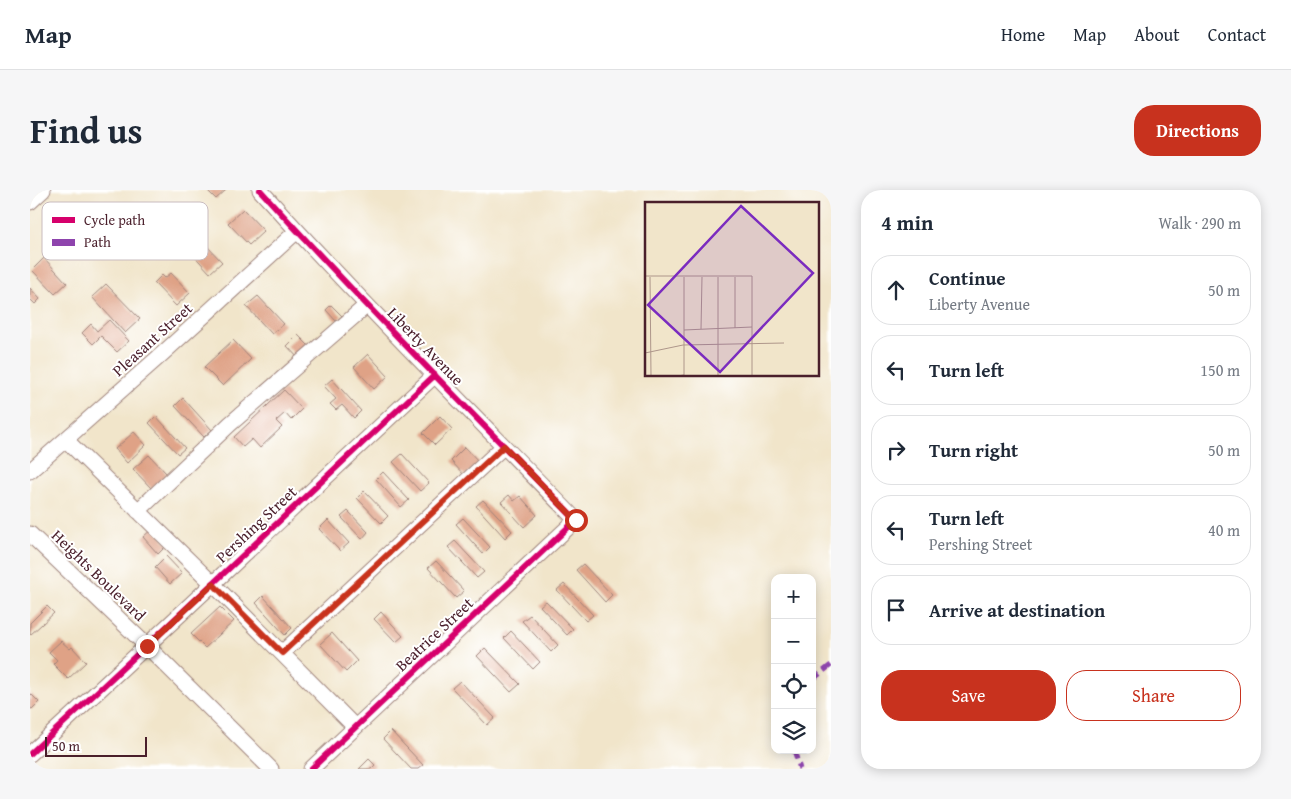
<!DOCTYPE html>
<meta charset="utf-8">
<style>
:root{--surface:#fff;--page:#f6f6f7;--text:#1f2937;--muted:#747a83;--line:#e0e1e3;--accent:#c8321e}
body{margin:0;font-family:"Gentium Book Plus",serif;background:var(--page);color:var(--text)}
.controls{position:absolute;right:15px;bottom:15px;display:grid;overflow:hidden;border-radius:10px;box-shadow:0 2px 12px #0003}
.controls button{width:45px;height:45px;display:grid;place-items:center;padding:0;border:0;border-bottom:1px solid var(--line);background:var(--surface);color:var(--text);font:25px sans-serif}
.scale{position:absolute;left:15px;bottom:12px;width:102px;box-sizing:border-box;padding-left:5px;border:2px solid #4a1f2b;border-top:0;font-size:14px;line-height:18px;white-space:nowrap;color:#4a1f2b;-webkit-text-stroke:4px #fff;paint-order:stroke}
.stop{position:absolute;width:15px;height:15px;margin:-11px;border:4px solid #c8321e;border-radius:50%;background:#fff}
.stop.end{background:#c8321e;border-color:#fff;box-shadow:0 1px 5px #0008}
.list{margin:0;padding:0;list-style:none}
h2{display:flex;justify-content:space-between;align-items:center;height:65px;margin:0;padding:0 20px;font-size:21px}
h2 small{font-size:16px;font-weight:400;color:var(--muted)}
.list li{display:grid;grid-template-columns:32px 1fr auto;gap:15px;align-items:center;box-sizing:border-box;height:70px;margin:0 10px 10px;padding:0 10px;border:1px solid var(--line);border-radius:20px}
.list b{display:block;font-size:19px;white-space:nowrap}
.list p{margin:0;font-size:16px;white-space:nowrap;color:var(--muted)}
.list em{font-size:16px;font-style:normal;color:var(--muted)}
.actions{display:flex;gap:10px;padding:15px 20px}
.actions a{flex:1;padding:11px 0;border:1px solid var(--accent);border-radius:20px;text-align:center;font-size:18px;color:var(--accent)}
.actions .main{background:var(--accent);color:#fff}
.icon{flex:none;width:28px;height:28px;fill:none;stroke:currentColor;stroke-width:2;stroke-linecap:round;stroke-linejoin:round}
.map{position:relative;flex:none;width:801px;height:579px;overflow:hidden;border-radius:20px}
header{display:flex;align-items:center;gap:30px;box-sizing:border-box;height:70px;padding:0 25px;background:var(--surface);border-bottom:1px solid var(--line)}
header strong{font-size:24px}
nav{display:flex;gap:28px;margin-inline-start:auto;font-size:18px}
.intro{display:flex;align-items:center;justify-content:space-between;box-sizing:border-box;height:120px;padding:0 30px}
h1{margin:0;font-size:35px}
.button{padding:12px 22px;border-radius:20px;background:var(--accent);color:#fff;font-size:18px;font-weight:700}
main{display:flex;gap:30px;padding:0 30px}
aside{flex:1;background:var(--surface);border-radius:20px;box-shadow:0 2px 12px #0003}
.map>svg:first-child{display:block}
.building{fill:#dfa286}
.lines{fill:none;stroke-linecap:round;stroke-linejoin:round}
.minor-casing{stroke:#9e827a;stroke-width:17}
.minor{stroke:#fff;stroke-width:15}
.quiet{stroke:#8e44ad;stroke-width:5;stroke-dasharray:10 5;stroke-linecap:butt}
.cycleway-casing{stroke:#fff;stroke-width:9}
.cycleway{stroke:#d6006c;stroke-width:6}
.route{stroke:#c8321e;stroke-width:6}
.labels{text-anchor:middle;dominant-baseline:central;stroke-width:4;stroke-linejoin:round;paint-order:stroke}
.street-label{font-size:16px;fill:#4a1f2b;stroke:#fff}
.inset-road{fill:none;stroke:#ae968a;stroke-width:1}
.view{fill:#7b2cbf;fill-opacity:0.15;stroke:#7b2cbf;stroke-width:2.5}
.inset-edge{fill:none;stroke:#4a1f2b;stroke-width:2.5}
.key{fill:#fff;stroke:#c9bcbf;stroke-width:1}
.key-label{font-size:14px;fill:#4a1f2b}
</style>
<header>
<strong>Map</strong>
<nav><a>Home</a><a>Map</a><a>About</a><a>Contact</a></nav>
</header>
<div class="intro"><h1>Find us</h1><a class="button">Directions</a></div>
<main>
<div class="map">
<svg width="801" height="579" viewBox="0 0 801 579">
<rect width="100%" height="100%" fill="#fff"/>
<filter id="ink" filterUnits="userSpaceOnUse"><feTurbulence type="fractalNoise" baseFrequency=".02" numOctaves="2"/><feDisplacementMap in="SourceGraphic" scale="10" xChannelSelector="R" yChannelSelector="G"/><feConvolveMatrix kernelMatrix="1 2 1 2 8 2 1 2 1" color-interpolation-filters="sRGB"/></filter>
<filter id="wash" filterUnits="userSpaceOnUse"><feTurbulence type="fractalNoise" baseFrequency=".0096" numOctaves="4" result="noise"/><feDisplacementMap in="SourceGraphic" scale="20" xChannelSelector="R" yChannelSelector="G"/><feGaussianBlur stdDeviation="1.12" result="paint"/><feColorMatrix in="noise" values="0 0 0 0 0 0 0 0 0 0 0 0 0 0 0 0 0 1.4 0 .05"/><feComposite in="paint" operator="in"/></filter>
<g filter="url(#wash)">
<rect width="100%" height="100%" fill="#f1e5ca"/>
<g id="blocks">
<!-- building -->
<path class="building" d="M177,0H196L186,9Z
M213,19L234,41L219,55L198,33Z
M160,38L192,72L180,83L149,49Z
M14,68L37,93L25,104L2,80Z
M141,83L160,103L146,116L124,93L132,85L135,88Z
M76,94L110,129L95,143L62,107Z
M0,98L10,109L5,114L0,109Z
M228,106L254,134L242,144L216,116Z
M301,115L312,126L306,131L296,120Z
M79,130L99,151L87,162L71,146L63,154L52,143L61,134L67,141Z
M268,145L281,158L269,169L257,156Z
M203,150L221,169L193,196L174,177Z
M338,164L358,186L344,199L324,177Z
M302,189L331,221L324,228L312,215L306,220L300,214L306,209L294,196Z
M254,200L272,219L261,230L255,223L246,231L252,237L230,258L222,249L213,257L204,247Z
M153,208L182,240L174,247L145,216Z
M126,226L155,258L148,264L119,233Z
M410,226L422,239L405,255L393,243Z
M104,242L116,255L97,273L85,259Z
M435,257L450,273L435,286L421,271Z
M372,264L399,293L390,301L363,272Z
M119,265L137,284L122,299L103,279Z
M353,282L379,310L371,317L346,289Z
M334,301L358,326L351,333L327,308Z
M479,305L484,311L490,306L507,325L494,337L471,312Z
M453,310L482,341L475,348L446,316Z
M318,321L338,342L332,349L311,327Z
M433,328L460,357L453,364L426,334Z
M298,330L319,353L310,361L289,339Z
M123,338L138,354L128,364L113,347Z
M425,351L454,382L447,388L418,357Z
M136,366L152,383L140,394L125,377Z
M406,371L434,401L426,408L398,378Z
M553,374L582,405L575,412L546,380Z
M534,394L563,425L556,431L527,400Z
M233,406L262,438L255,445L226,413Z
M516,411L543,439L537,445L510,416Z
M17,416L24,423L0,445V433Z
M190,417L204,431L175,458L161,444Z
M351,422L373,446L366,452L344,429Z
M500,425L528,455L521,462L492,431Z
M481,441L510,472L503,479L474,448Z
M302,443L327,471L316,482L290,454Z
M31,451L40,459L42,457L56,472L38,489L23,474L27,470L19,462Z
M455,458L490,494L481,502L447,466Z
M430,491L465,528L457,535L422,498Z
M0,503L9,512L2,519L0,518Z
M361,541L393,575L388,579H381L353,549Z
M339,569L345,575L341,579H329Z"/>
</g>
</g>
<g filter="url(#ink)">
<use href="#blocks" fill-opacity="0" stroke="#9e827a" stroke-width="1"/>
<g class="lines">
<!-- minor casing -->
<g class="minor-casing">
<path id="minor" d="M230,0C332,113 440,221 546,330L281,579
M0,12L13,0
M36,250L183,394L325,537
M0,281L131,165L267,41
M108,321L200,234L337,115
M0,344L117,456L241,579
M252,463L474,256
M0,564C136,439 270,311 405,185"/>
</g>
<!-- minor -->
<use href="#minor" class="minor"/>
<!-- quiet -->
<path class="quiet" d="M782,490L801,475
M764,560L770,579"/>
<!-- cycleway casing -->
<g class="cycleway-casing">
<path id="cycleway" d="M230,0C332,113 440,221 546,330L281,579
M0,564C136,439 270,311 405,185"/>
</g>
<!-- cycleway -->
<use href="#cycleway" class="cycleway"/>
</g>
</g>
<g class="lines" filter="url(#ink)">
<!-- route -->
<path class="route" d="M117,456L183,394L252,463L474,256L546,330"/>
</g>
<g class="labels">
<!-- street labels -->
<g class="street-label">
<text transform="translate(122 149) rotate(-42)">Pleasant Street</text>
<text transform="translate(396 156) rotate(46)">Liberty Avenue</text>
<text transform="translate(226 334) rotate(-43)">Pershing Street</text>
<text transform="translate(69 385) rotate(44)">Heights Boulevard</text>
<text transform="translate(404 444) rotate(-43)">Beatrice Street</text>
</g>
</g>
<!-- overview -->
<g transform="translate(615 12)">
<rect width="174" height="174" fill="#f1e5ca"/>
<path class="inset-road" d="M0,74H107V174M5,75L6,174M73,75V174M90,75V126M56,127L57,75M39,128L107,125M0,151L38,143L139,141M32,174L39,173V75"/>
<path class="view" d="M96,4L168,71L75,170L3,103Z"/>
<rect width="174" height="174" class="inset-edge"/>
</g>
<!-- legend -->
<rect x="12" y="12" width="166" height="58" rx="8" class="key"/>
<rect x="22" y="27" width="23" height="6" fill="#d6006c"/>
<rect x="22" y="49" width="23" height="7" fill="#8e44ad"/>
<g class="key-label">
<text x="54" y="35">Cycle path</text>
<text x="54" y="57">Path</text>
</g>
</svg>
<div class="controls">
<button>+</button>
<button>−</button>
<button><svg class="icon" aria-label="locate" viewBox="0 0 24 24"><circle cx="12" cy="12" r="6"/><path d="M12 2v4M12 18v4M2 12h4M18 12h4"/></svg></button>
<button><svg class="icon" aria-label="layers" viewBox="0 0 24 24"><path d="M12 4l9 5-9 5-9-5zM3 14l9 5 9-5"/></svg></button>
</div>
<div class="scale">50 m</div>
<div class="stop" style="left:546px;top:330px"></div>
<div class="stop end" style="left:117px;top:456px"></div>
</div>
<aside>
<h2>4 min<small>Walk · 290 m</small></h2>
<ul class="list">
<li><svg class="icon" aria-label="ahead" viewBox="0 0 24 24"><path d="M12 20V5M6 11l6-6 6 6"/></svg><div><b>Continue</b><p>Liberty Avenue</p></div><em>50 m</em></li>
<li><svg class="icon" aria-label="left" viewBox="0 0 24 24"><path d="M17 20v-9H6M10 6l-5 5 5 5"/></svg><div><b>Turn left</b></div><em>150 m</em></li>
<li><svg class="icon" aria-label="right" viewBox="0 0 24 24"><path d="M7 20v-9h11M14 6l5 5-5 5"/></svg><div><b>Turn right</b></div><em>50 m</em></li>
<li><svg class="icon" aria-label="left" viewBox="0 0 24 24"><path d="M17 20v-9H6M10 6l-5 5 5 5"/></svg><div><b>Turn left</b><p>Pershing Street</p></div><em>40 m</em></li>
<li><svg class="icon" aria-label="arrive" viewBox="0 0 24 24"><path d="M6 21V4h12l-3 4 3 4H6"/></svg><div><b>Arrive at destination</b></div></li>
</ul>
<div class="actions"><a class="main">Save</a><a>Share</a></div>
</aside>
</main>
